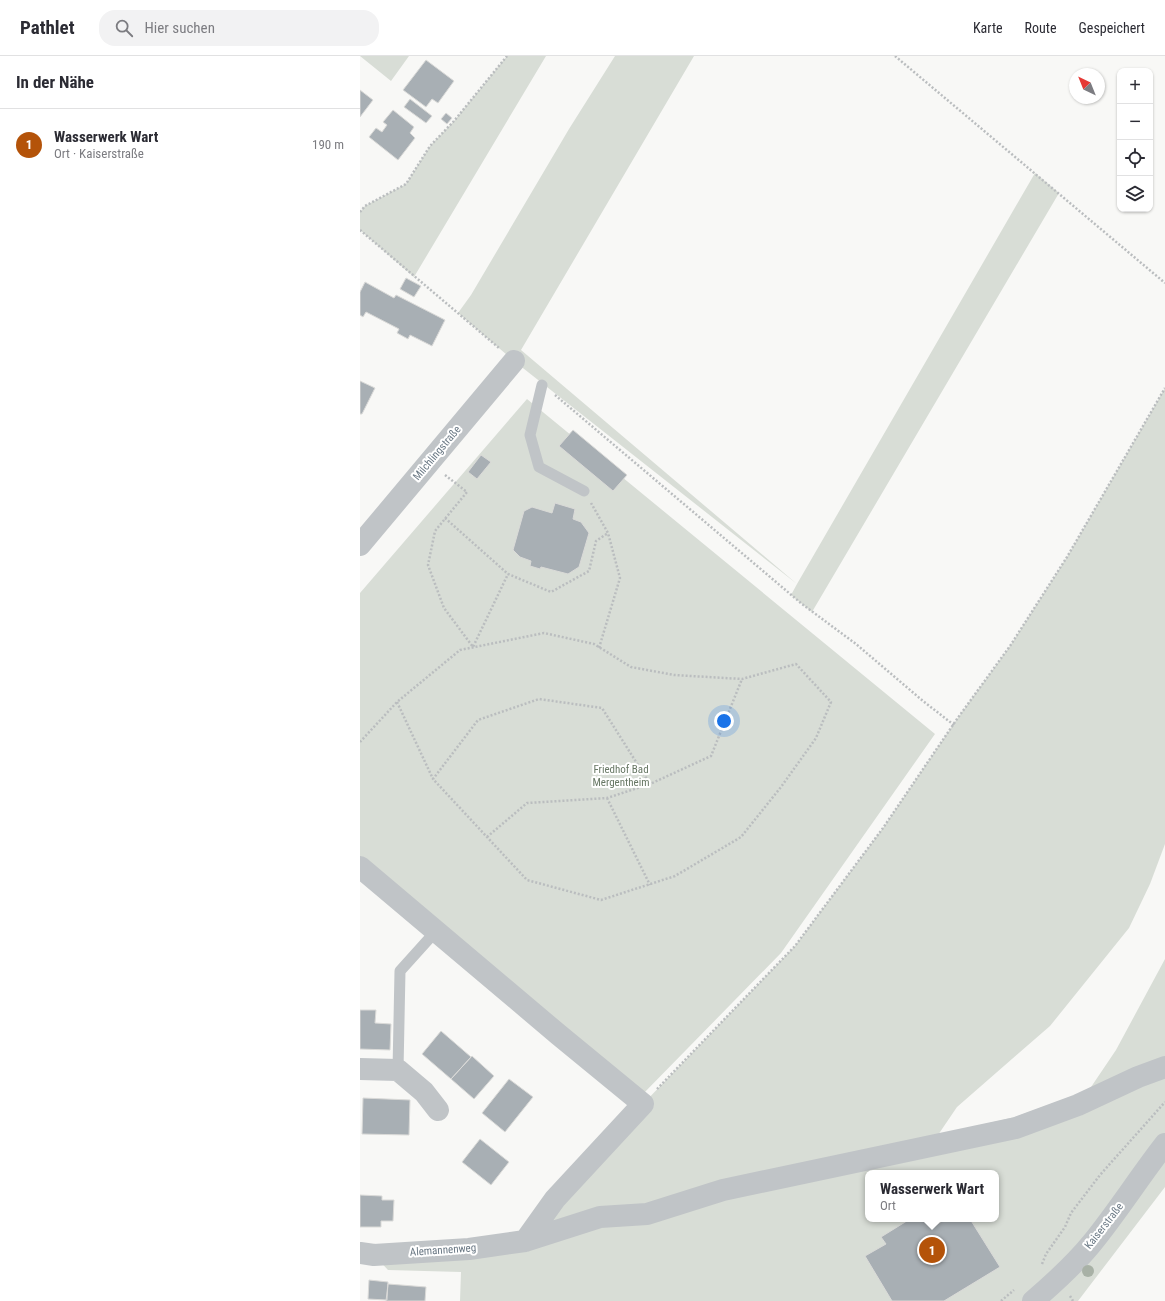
<!DOCTYPE html>
<html lang="de">
<meta charset="utf-8">
<style>
:root{--surface:#fff;--page:#f2f2f3;--text:#2b2b33;--muted:#7c7c81;--line:#e1e1e2;--accent:#b45309}
body{margin:0;font-family:"Roboto Condensed",sans-serif;background:var(--page);color:var(--text)}
.controls{position:absolute;right:12px;top:12px;display:grid;overflow:hidden;border-radius:8px;box-shadow:0 1px 3px #0004}
.controls button{width:36px;height:36px;display:grid;place-items:center;padding:0;border:0;border-bottom:1px solid var(--line);background:var(--surface);color:var(--text);font:20px sans-serif}
.compass{position:absolute;left:709px;top:12px;width:36px;height:36px;border-radius:50%;background:var(--surface);box-shadow:0 1px 3px #0004;rotate:317deg}
.you{position:absolute;left:364px;top:665px;width:14px;height:14px;margin:-10px;border:3px solid #fff;border-radius:50%;background:#1a73e8;box-shadow:0 0 0 6px #1a73e833}
.badge{display:grid;place-items:center;width:26px;height:26px;border-radius:50%;background:var(--accent);color:#fff;font-size:13px;font-weight:700}
.pin{position:absolute;translate:-50% -50%;border:2px solid #fff;box-shadow:0 1px 4px #0006}
.popup{position:absolute;left:505px;top:1114px;width:134px;height:52px;box-sizing:border-box;display:grid;place-content:center;border-radius:8px;background:var(--surface);filter:drop-shadow(0 1px 3px #0005);font-size:13px;white-space:nowrap;color:var(--muted)}
.popup b{font-size:15px;color:var(--text)}
.popup::after{content:'';position:absolute;left:50%;top:100%;margin-left:-8px;border:8px solid transparent;border-top-color:var(--surface)}
.list{margin:0;padding:0;list-style:none}
h2{display:flex;justify-content:space-between;align-items:center;height:52px;margin:0;padding:0 16px;font-size:17px}
h2 small{font-size:13px;font-weight:400;color:var(--muted)}
.list li{display:grid;grid-template-columns:26px 1fr auto;gap:12px;align-items:center;box-sizing:border-box;height:72px;padding:0 16px;border-top:1px solid var(--line)}
.list b{display:block;font-size:15px;white-space:nowrap}
.list p{margin:0;font-size:13px;white-space:nowrap;color:var(--muted)}
.list em{font-size:13px;font-style:normal;color:var(--muted)}
.icon{flex:none;width:22px;height:22px;fill:none;stroke:currentColor;stroke-width:2;stroke-linecap:round;stroke-linejoin:round}
.map{position:relative;flex:none;width:805px;height:1245px;overflow:hidden}
header{display:flex;align-items:center;gap:24px;box-sizing:border-box;height:56px;padding:0 20px;background:var(--surface);border-bottom:1px solid var(--line)}
header strong{font-size:19px}
nav{display:flex;gap:22px;margin-inline-start:auto;font-size:14px}
.search{width:280px;height:36px;background:var(--page);display:flex;align-items:center;gap:10px;box-sizing:border-box;padding:0 14px;border-radius:16px;color:var(--muted);font-size:15px}
main{display:flex}
aside{flex:1;background:var(--surface)}
.map>svg:first-child{display:block}
.green{fill:#d8ddd6;fill-rule:evenodd}
.building{fill:#a8afb4;stroke:#dadad8}
.lines{fill:none;stroke-linecap:round;stroke-linejoin:round}
.path{stroke:#babdbf;stroke-width:2.5;stroke-dasharray:2 2;stroke-linecap:butt}
.lane{stroke:#c0c4c7;stroke-width:11}
.street{stroke:#c0c4c7;stroke-width:22}
.tree{fill:#a8b1a6}
.labels{text-anchor:middle;dominant-baseline:central;stroke-width:4;stroke-linejoin:round;paint-order:stroke}
.street-label{font-size:11px;fill:#6a7884;stroke:#fff}
.park-label{font-size:11px;fill:#677764;stroke:#fff}
</style>
<header>
<strong>Pathlet</strong>
<div class="search"><svg class="icon" aria-label="search" viewBox="0 0 24 24"><circle cx="10" cy="10" r="6"/><path d="M15 15l6 6"/></svg>Hier suchen</div>
<nav><a>Karte</a><a>Route</a><a>Gespeichert</a></nav>
</header>
<main>
<aside>
<h2>In der Nähe<small></small></h2>
<ul class="list">
<li><span class="badge">1</span><div><b>Wasserwerk Wart</b><p>Ort · Kaiserstraße</p></div><em>190 m</em></li>
</ul>
</aside>
<div class="map">
<svg width="805" height="1245" viewBox="0 0 805 1245">
<rect width="100%" height="100%" fill="#f8f8f6"/>
<!-- green -->
<path class="green" d="M0,0H49L31,25Z
M147,0H186L54,221L0,174V156L5,150L46,128L70,90L94,65Z
M255,0H334L161,294L437,528L675,117L699,137L452,556L431,539L437,528L154,305L98,257L111,239L209,73Z
M805,332V788L790,828L769,872L690,970L597,1051L578,1079L655,1061L729,1034L756,994L805,903V1131L718,1245H100L101,1216L28,1214L14,1199L165,1185L283,1048L435,890L523,772L597,663L650,590L707,501ZM508,1117H636V1163H508Z
M167,343L575,678L421,897L281,1040L0,801V537Z"/>
<!-- building -->
<path class="building" d="M66,4L94,25L78,47L72,43L66,51L43,34Z
M0,34L13,44L0,61Z
M50,43L72,60L66,67L44,51Z
M33,54L54,71L50,77L55,82L38,104L9,81L16,72L22,76L27,69L23,66Z
M86,57L92,62L87,68L81,63Z
M46,222L61,230L54,241L40,233Z
M5,226L34,242L36,239L85,264L72,290L50,279L48,283L37,277L39,273L6,256L3,261L0,259V236Z
M0,325L15,332L2,358H0Z
M213,374L267,419L253,435L199,390Z
M121,399L131,406L117,423L108,416Z
M195,447L215,453L213,463L221,466L229,477L219,511L208,518L181,511L180,513L170,510L171,505L160,501L153,494L164,455L172,451L192,457Z
M0,954H16L15,967L31,968L30,994L0,993Z
M81,975L111,1001L91,1023L62,998Z
M112,1000L134,1020L114,1043L91,1023Z
M149,1023L173,1041L145,1076L122,1057Z
M3,1042L50,1044L49,1079L2,1078Z
M120,1083L149,1106L131,1129L102,1106Z
M0,1139L22,1140V1144H34L33,1165H21V1171H0Z
M550,1163H572L576,1169L585,1163H610L640,1211L584,1245H532L505,1200L526,1188L521,1181Z
M9,1224L28,1226L27,1244L8,1243Z
M28,1228L66,1231L65,1245H26Z"/>
<g class="lines">
<!-- path -->
<path class="path" d="M535,0L805,227
M0,156L5,150L46,128L70,90L94,65L147,0
M0,174L139,292
M195,339L442,548L496,588L563,645L594,669
M85,419L107,436L75,475L68,509L84,552L113,591L148,518
M231,447L248,477L260,522L239,592
M85,462L148,518L191,536L229,515L236,485L248,477
M37,646L73,723
M0,686L37,646L100,594L184,577L234,588L271,611L314,619L382,623L436,608L471,646L456,682L421,731L381,781L315,820L241,844L167,824L73,723L118,664L179,643L242,652L290,728
M247,742L290,829
M127,781L167,747L247,742L290,728L351,700L382,623
M297,1033L435,890L523,772L597,663L650,590L707,501L805,332
M682,1208L686,1198L705,1171L711,1157L740,1119L805,1046
M710,1240L713,1245
M641,1245L654,1234"/>
<!-- lane -->
<path class="lane" d="M182,329L170,379L179,411L224,435
M38,1014L40,915L76,875"/>
<!-- street -->
<path class="street" d="M0,489L154,305
M0,811L199,979L283,1048L195,1143L165,1185
M0,1013L38,1014L64,1036L78,1054
M0,1197L14,1199L109,1193L165,1185L240,1161L287,1158L363,1134L656,1072L718,1049L778,1021L805,1011
M673,1245C694,1227 715,1208 732,1187C758,1155 780,1120 805,1088"/>
</g>
<!-- trees -->
<circle class="tree" cx="728" cy="1215" r="6"/>
<g class="labels">
<!-- street labels -->
<g class="street-label">
<text transform="translate(77 397) rotate(-50)">Milchlingstraße</text>
<text transform="translate(744 1170) rotate(-52)">Kaiserstraße</text>
<text transform="translate(83 1194) rotate(-4)">Alemannenweg</text>
</g>
<!-- park labels -->
<g class="park-label">
<text x="261" y="713">Friedhof Bad<tspan x="261" dy="13">Mergentheim</tspan></text>
</g>
</g>
</svg>
<div class="controls">
<button>+</button>
<button>−</button>
<button><svg class="icon" aria-label="locate" viewBox="0 0 24 24"><circle cx="12" cy="12" r="6"/><path d="M12 2v4M12 18v4M2 12h4M18 12h4"/></svg></button>
<button><svg class="icon" aria-label="layers" viewBox="0 0 24 24"><path d="M12 4l9 5-9 5-9-5zM3 14l9 5 9-5"/></svg></button>
</div>
<svg class="compass" viewBox="-18 -18 36 36"><path d="M0-13l5 13h-10z" fill="#e53935"/><path d="M0 13l5-13h-10z" fill="#7c7c81"/></svg>
<div class="you"></div>
<div class="pin badge" style="left:572px;top:1194px">1</div>
<div class="popup"><b>Wasserwerk Wart</b>Ort</div>
</div>
</main>
